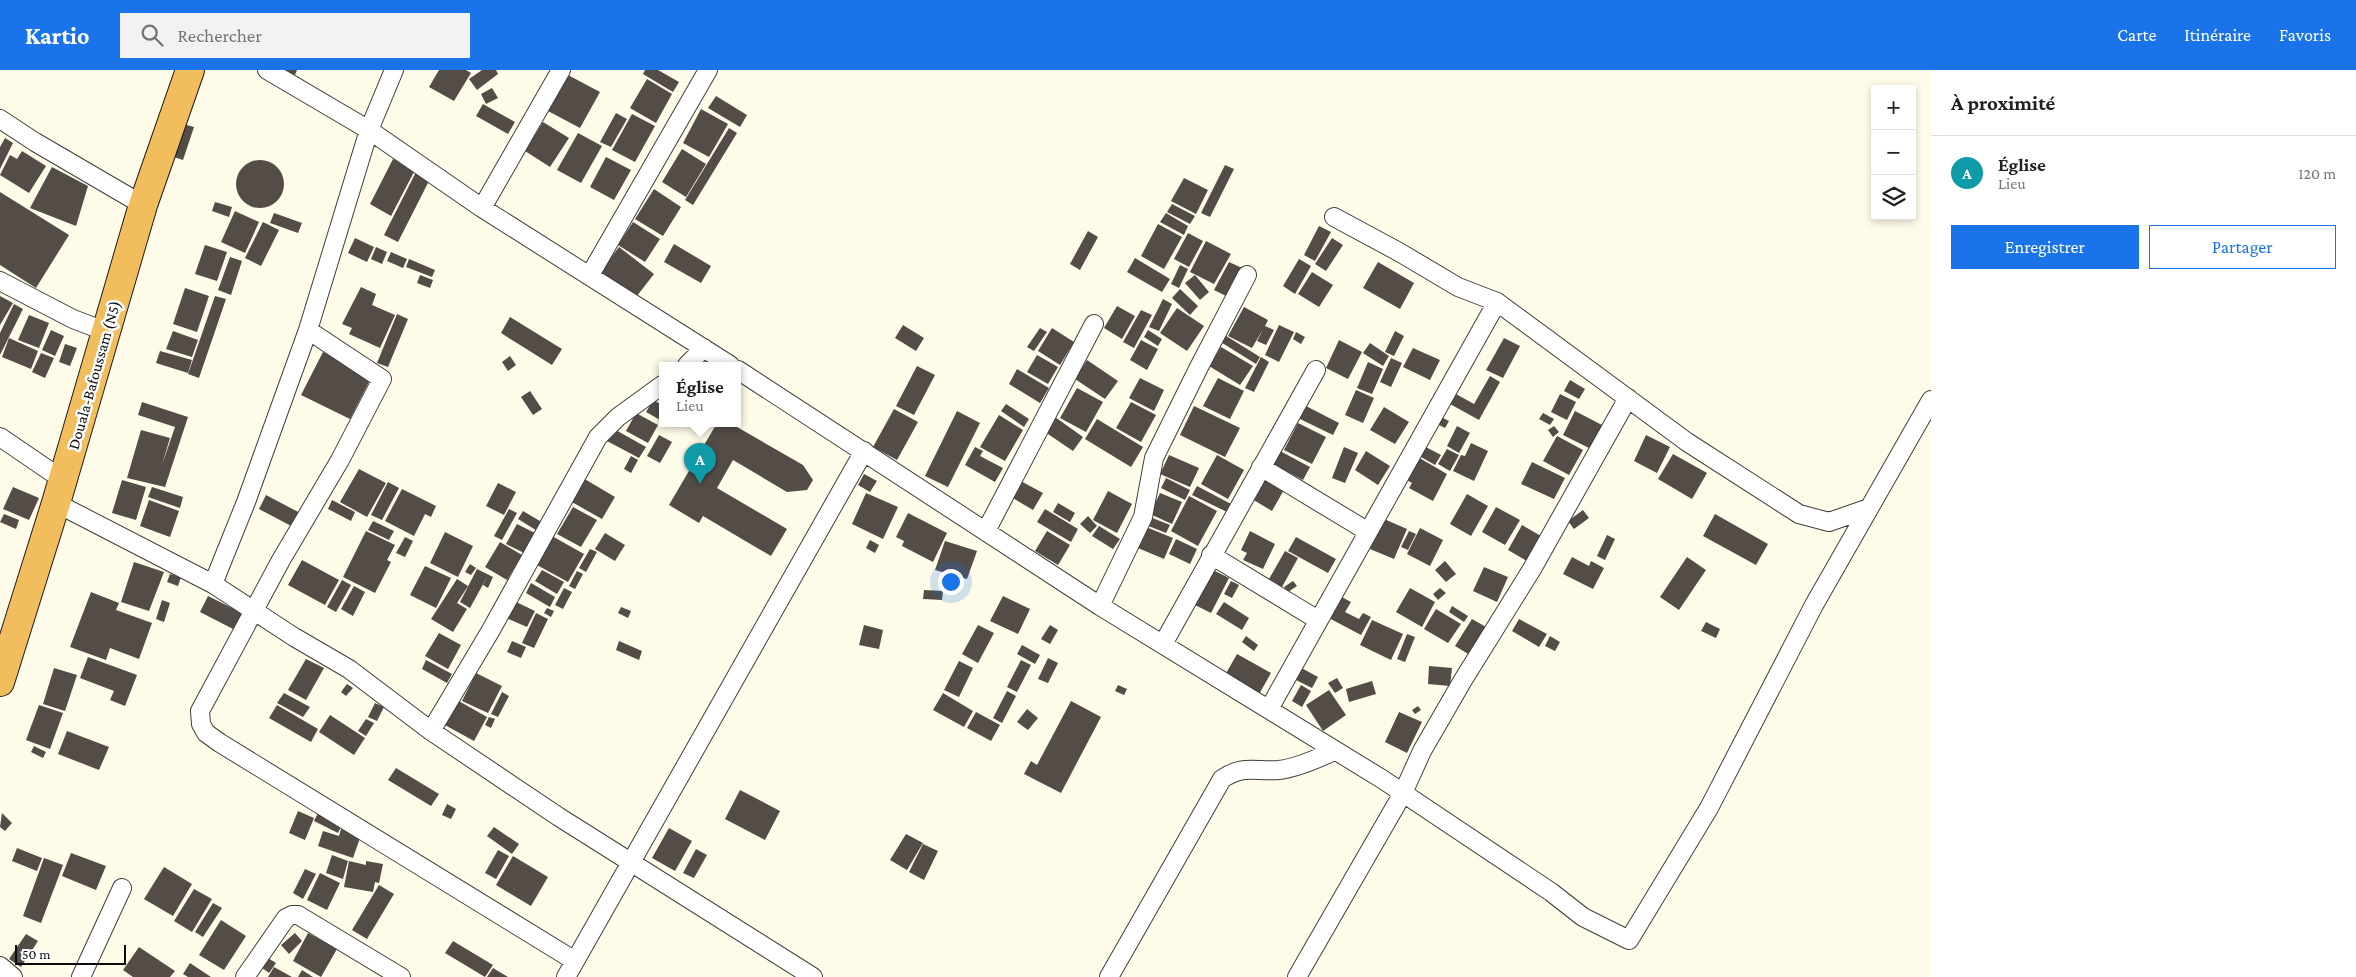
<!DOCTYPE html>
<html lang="fr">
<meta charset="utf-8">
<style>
:root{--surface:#fff;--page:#f2f2f2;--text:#202124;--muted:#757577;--line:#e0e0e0;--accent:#1a73e8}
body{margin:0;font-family:"Crimson Pro",serif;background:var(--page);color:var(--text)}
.controls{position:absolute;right:15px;top:15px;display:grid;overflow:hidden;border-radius:0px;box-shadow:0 2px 8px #0003}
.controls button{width:45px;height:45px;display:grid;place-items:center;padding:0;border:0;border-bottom:1px solid var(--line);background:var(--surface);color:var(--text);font:25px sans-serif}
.scale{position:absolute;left:15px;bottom:12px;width:111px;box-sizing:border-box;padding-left:5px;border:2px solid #0b0b0b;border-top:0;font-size:14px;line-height:18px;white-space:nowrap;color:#0b0b0b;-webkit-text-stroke:4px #fff;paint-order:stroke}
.you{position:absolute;left:950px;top:511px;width:18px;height:18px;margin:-12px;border:4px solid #fff;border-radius:50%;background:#1a73e8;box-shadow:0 0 0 8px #1a73e833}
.badge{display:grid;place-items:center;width:32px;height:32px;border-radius:50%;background:var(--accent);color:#fff;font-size:16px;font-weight:700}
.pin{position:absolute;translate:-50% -41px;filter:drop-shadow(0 1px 2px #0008)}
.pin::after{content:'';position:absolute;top:26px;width:18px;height:15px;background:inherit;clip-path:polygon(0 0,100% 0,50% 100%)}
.popup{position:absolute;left:659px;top:292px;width:82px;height:65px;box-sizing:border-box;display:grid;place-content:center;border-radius:0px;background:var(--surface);filter:drop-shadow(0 1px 4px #0005);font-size:16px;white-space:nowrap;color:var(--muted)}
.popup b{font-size:19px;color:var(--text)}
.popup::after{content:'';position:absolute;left:50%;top:100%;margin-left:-10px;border:10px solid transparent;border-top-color:var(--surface)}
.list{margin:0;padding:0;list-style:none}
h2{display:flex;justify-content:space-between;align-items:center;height:65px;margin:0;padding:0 20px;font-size:21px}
h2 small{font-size:16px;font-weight:400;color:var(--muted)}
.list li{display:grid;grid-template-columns:32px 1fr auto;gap:15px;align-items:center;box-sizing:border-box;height:75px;padding:0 20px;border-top:1px solid var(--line)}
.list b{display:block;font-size:19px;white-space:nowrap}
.list p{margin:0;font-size:16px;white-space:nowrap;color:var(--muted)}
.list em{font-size:16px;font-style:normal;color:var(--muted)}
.actions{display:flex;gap:10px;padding:15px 20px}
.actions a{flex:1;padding:11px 0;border:1px solid var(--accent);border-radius:0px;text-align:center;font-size:18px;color:var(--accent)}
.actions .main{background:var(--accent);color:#fff}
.icon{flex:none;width:28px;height:28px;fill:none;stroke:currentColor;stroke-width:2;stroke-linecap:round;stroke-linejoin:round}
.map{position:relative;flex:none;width:1931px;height:907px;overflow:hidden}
header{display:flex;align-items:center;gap:30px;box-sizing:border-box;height:70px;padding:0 25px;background:var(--accent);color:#fff}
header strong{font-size:24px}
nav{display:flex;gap:28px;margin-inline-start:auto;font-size:18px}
.search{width:350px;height:45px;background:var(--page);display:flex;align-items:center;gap:12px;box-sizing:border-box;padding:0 18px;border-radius:0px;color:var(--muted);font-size:19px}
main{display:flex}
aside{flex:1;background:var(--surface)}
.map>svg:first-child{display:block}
.building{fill:#534c47}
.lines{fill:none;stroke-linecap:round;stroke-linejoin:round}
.minor-casing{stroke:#3e3e3e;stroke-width:20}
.trunk-casing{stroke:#1c1c1c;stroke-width:30}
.minor{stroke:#fff;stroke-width:18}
.trunk{stroke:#f2bd5c;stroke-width:28}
.labels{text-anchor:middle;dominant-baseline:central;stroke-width:5;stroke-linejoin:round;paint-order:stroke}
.street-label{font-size:16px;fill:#0b0b0b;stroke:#fff}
</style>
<header>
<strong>Kartio</strong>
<div class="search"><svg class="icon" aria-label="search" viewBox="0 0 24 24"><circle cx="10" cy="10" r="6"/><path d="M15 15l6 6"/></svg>Rechercher</div>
<nav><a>Carte</a><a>Itinéraire</a><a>Favoris</a></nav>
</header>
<main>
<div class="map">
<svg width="1931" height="907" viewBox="0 0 1931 907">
<rect width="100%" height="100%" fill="#fefbe9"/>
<!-- building -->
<path class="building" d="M281,0H297L295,5Z
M439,0H466L471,3L454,31L429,17Z
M482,0H496L498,4L477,20L469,9Z
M645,0H658L679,12L673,22L643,4Z
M568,5L600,22L580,58L548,41Z
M647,9L672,24L656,53L630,38Z
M492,18L498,28L486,34L481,24Z
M716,26L747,45L740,57L708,38Z
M483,34L515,52L508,64L476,46Z
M701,39L728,54L709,87L683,73Z
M616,43L627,49L611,77L600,72Z
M632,44L655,56L635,92L612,80Z
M543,52L569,68L550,97L525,81Z
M183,54L194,57L183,90L171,86Z
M729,58L737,63L693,135L685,130Z
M578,63L602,76L581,113L557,100Z
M5,68L13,73L0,99V77Z
M682,79L706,94L686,127L662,112Z
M22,81L46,96L29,123L0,105L10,85L17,89Z
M606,87L631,100L614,130L590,117Z
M393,89L415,100L391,146L370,134Z
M236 114a24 24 0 1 1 48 0a24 24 0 1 1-48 0Z
M1225,95L1234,99L1210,147L1201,143Z
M52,97L88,116L76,156L30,138Z
M416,102L430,109L398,172L384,165Z
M1184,108L1208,120L1196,144L1171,131Z
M654,119L681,137L663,166L635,149Z
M0,122L69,165L36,218L0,195Z
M215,132L232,137L229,147L212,141Z
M1172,134L1195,146L1190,154L1167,142Z
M235,141L259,152L245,183L221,172Z
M274,143L302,153L298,163L270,153Z
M1166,143L1188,156L1184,165L1160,152Z
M263,152L279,160L261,196L245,188Z
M633,152L660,169L645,192L618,175Z
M1158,154L1182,167L1164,199L1141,186Z
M1319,156L1331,162L1315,191L1304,185Z
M1088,161L1098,167L1080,200L1070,194Z
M1188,163L1203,171L1189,197L1174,189Z
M355,168L374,177L367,192L348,183Z
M1332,168L1343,175L1326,201L1315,194Z
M1206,171L1231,184L1214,214L1190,202Z
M674,174L711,196L701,213L664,192Z
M205,175L227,182L217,211L195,204Z
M376,177L387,182L382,194L371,189Z
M619,177L654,204L633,231L598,205Z
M391,182L407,189L403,198L387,191Z
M230,187L242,191L231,225L218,220Z
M1135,188L1170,209L1162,222L1127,202Z
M409,189L435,200L432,207L406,197Z
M1299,189L1311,196L1295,224L1283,216Z
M1229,192L1242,198L1228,227L1214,220Z
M1378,192L1414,213L1400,239L1363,218Z
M1180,195L1188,199L1179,218L1171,214Z
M1312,202L1333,215L1319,237L1298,224Z
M420,205L433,210L430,218L417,213Z
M1195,205L1209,222L1200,230L1185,213Z
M361,217L376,224L372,235L395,245L380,278L349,264L352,258L342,254Z
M185,218L209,226L197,262L173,254Z
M1180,219L1198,236L1190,245L1172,228Z
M0,226L13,233L0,255Z
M215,226L226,229L199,308L188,304Z
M1163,229L1172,234L1159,261L1149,257Z
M14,234L23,239L0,285V263Z
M1117,236L1135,246L1122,269L1104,258Z
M1244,237L1268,250L1265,256L1274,260L1266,275L1257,271L1263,259L1252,278L1228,266Z
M1177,238L1204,256L1187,281L1160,263Z
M1141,240L1152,245L1134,278L1123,272Z
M397,244L408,249L388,297L377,293Z
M29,245L49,253L39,278L18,270Z
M510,247L562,279L552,295L501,263Z
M903,255L924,268L916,281L895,268Z
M1279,255L1294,262L1279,292L1265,285Z
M1040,258L1047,262L1034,281L1027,277Z
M1052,258L1074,272L1060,295L1038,281Z
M51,260L64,266L55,286L42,280Z
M1148,260L1162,269L1158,276L1144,267Z
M173,261L198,270L192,287L166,279Z
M1395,261L1404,266L1394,286L1385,282Z
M1296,262L1305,267L1301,274L1293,269Z
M1223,264L1260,287L1256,294L1219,271Z
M9,268L38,281L31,299L2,287Z
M1504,268L1520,276L1503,308L1486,300Z
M1141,270L1158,279L1147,300L1130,290Z
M1339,270L1362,282L1348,309L1326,298Z
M1370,273L1389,286L1383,296L1363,283Z
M65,274L77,278L70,296L59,292Z
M1221,277L1253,296L1240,315L1209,296Z
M1413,278L1440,290L1430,310L1403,297Z
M160,281L192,290L188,303L156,293Z
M323,282L372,306L350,349L301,325Z
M41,283L54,288L45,308L32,302Z
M1037,285L1058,297L1048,314L1027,302Z
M510,286L516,295L508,301L502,292Z
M1261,287L1269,292L1254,322L1245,318Z
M1391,288L1402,293L1391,317L1380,312Z
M1087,290L1118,311L1105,329L1075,309Z
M1368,292L1383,299L1372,324L1357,318Z
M917,296L935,305L914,345L896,336Z
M1017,299L1049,318L1040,333L1009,314Z
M1490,306L1500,312L1479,350L1441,329L1447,319L1474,334Z
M1140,308L1164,320L1154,341L1129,328Z
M1218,308L1244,321L1230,349L1203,336Z
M1570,310L1585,319L1579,329L1564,321Z
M1077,318L1103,332L1086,362L1060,348Z
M1356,320L1374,328L1363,353L1345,345Z
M530,321L542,339L533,345L521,327Z
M1560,324L1576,332L1567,350L1551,342Z
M653,330L662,335V351L646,342Z
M142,332L188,347L165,417L127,408L141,360L170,368L162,395L175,357L138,345Z
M1131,332L1156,345L1141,372L1116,358Z
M1006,334L1029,349L1024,357L1001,341Z
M1304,335L1339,353L1333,365L1298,348Z
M1194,336L1240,358L1225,387L1180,365Z
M1384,337L1409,352L1395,374L1370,360Z
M894,339L918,352L897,390L873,377Z
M957,341L980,353L948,417L925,406Z
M1575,341L1602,355L1589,378L1563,365Z
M636,343L658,355L648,373L626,361Z
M1543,343L1554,349L1550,355L1539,349Z
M999,345L1023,360L1005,391L980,377Z
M1055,347L1083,367L1073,381L1045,362Z
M1441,347L1449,351L1445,358L1437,354Z
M1097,349L1143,377L1131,397L1085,369Z
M717,353H730L803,395L813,410L807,420L787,422L733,390L717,418L787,459L771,486L703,446L699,453L669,435Z
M1298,353L1326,367L1312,394L1284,380Z
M1457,356L1470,363L1459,383L1447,376Z
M1554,356L1559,362L1553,367L1548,360Z
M614,359L646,377L639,388L607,371Z
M659,365L672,372L660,393L647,386Z
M1646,365L1670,377L1657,403L1634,391Z
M1557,366L1583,380L1569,405L1543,391Z
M1471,373L1488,381L1474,411L1453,401L1461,385L1465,386Z
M1420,374L1441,385L1435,395L1414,383Z
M975,377L983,381L980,386L1003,398L995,412L965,395Z
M1344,377L1358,383L1345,413L1332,408Z
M1447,379L1459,385L1450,401L1438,394Z
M1280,381L1310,397L1303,410L1273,394Z
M1366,381L1390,396L1378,415L1355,400Z
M1673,384L1707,403L1692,429L1658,409Z
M1169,385L1199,398L1190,417L1160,404Z
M1217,385L1244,400L1228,429L1201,414Z
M631,386L638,390L631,403L624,399Z
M1416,386L1447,404L1433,431L1409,418L1412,413L1403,408Z
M1532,392L1565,408L1554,429L1521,414Z
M359,399L386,413L367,447L340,432Z
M864,404L877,411L870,422L858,415Z
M1265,406L1285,418L1272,441L1252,429Z
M583,408L615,427L602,449L570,431Z
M1015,408L1043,423L1033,440L1006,424Z
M1166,408L1190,420L1185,430L1161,418Z
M122,410L146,417L136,450L112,443Z
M388,412L399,418L382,450L371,445Z
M498,413L516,422L504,445L486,436Z
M1197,416L1231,434L1227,442L1192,425Z
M13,417L39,428L29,450L3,439Z
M152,417L183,427L180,438L148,427Z
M402,419L436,436L431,447L425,444L414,466L385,451Z
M1108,421L1132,434L1117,463L1093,450Z
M866,423L898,437L883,469L852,454Z
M1160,423L1182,432L1172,454L1150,444Z
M1467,424L1488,436L1471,466L1450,454Z
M266,425L302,444L295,458L259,439Z
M1189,426L1217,441L1198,476L1171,461Z
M149,430L179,441L170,467L140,456Z
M332,430L355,442L351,451L328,439Z
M1058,433L1075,443L1070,452L1053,442Z
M573,437L597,450L581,477L557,464Z
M1496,437L1520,450L1505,475L1482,462Z
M509,439L517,443L502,470L494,466Z
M1045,439L1078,459L1071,472L1037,452Z
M1583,440L1589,448L1574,459L1568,451Z
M523,441L545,454L539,462L518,449Z
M908,443L947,463L933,492L902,476L904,471L896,467Z
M4,444L19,450L16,459L0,452Z
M1715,444L1768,474L1756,495L1703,466Z
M1088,446L1097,456L1090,463L1080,454Z
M1150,447L1170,455L1166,463L1146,455Z
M1384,449L1407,459L1394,489L1370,479Z
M373,451L394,461L389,470L368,460Z
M517,454L535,463L524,483L506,474Z
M1522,455L1541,466L1527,491L1508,480Z
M1099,456L1120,469L1113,479L1092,466Z
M1146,457L1173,468L1164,489L1138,478Z
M1420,458L1443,470L1430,496L1407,484Z
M366,461L395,475L387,490L391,492L375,523L343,507Z
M1047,461L1070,475L1058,495L1035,481Z
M1250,461L1275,474L1263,499L1243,490L1247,483L1241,480Z
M1409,461L1416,464L1408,480L1401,477Z
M445,462L473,476L458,507L430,493Z
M605,463L625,475L615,491L595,479Z
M1607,465L1615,469L1605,490L1597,486Z
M552,466L584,484L568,512L537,495Z
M405,467L413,471L405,487L396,483Z
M1296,467L1336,489L1328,503L1288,481Z
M1176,469L1197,479L1190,494L1169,484Z
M870,470L879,475L875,483L866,478Z
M945,471L977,481L967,509L935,500Z
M500,472L522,485L507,510L485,497Z
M590,479L597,482L586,502L579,498Z
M1285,481L1298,488L1282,517L1269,509Z
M1572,487L1589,496L1591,491L1604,498L1593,519L1563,504Z
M1687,487L1706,500L1679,540L1660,527Z
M302,490L339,510L325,535L288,515Z
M1445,491L1456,504L1446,512L1435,500Z
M134,492L164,502L149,541L121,532Z
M470,494L476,498L471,505L465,502Z
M425,496L451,508L436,538L410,525Z
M1484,497L1508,507L1497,532L1473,521Z
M1209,498L1229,508L1211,543L1191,533Z
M477,499L493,507L488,518L483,515L487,507L470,538L460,532Z
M542,500L564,512L557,524L535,511Z
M577,501L583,504L575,519L569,516Z
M170,504L181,507L178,516L167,512Z
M457,509L468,516L457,533L467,539L453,562L431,549Z
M342,510L351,515L336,542L327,537Z
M1231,511L1239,515L1232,528L1224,524Z
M1293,511L1297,516L1288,522L1284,517Z
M531,513L555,527L550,537L526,523Z
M354,516L365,522L353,546L341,539Z
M564,518L572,522L563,539L555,535Z
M1410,518L1435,532L1422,557L1396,542Z
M1440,518L1446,523L1438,530L1433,524Z
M924,520L943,521L942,530L923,529Z
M91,522L119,533L116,540L152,553L139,589L110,578L106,590L70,577Z
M1338,525L1351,532L1345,542L1359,549L1363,543L1371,547L1361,565L1327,547Z
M208,526L244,544L235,560L200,542Z
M1003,526L1030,539L1018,564L990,551Z
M162,530L170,533L164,552L156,549Z
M514,531L535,541L527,557L506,548Z
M1224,532L1249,548L1242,560L1216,544Z
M1452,536L1468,546L1464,552L1449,542Z
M621,537L631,541L628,548L618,543Z
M547,538L554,541L551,547L544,543Z
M1436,539L1461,554L1448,573L1424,559Z
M536,543L548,549L534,578L522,573Z
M1472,549L1486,557L1470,585L1455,576Z
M1519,549L1547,564L1539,577L1512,561Z
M1372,550L1403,564L1391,590L1360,575Z
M1706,552L1720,559L1716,568L1701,561Z
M864,555L883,560L879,579L859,575Z
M978,555L994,563L978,593L962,584Z
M1050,555L1058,560L1050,574L1041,569Z
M439,563L461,575L448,599L425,586Z
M1407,564L1415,567L1405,592L1397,589Z
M1246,566L1258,575L1254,581L1242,572Z
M1550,566L1560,572L1555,581L1545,576Z
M512,571L526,577L521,588L507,582Z
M619,571L642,581L639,590L616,580Z
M1022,575L1040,585L1035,594L1017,584Z
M1237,584L1271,603L1258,626L1224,607Z
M88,587L137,605L125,636L110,630L114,621L80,608Z
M1048,588L1058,593L1048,613L1038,609Z
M306,589L324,598L306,630L288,620Z
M426,590L452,604L447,613L422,599Z
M1021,590L1031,595L1017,622L1007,617Z
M959,591L973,598L959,627L944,620Z
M1296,595L1318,607L1312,618L1290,607Z
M1429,596L1452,598L1450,616L1428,614Z
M54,598L77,605L65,641L43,634Z
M476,603L502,616L488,643L462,631Z
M1337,608L1343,618L1335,623L1328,613Z
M1372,611L1376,624L1349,632L1346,619Z
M347,614L353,618L346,626L341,622Z
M1118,615L1127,619L1124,625L1115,621Z
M1301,615L1311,621L1302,637L1292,631Z
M1329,620L1346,645L1323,661L1306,635Z
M1007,621L1016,626L1002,653L993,648Z
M502,622L509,626L498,647L491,644Z
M284,623L310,637L303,647L277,633Z
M943,623L973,641L964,657L933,640Z
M457,630L487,647L474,671L443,654Z
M1071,631L1101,647L1061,723L1024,704L1031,691L1037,695Z
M375,633L384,637L377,651L368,647Z
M39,635L63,643L50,679L26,670Z
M277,635L318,659L311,672L269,648Z
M1418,636L1421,640L1415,644L1412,640Z
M1027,639L1038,648L1028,660L1017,652Z
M976,642L1000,655L991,671L967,658Z
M1399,642L1422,652L1407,683L1385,672Z
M330,645L365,668L354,685L319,662Z
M489,647L495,649L491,658L485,655Z
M366,649L374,653L366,666L358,661Z
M67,661L109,677L99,700L58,684Z
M34,676L46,682L43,688L31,682Z
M396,698L439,724L431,736L388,710Z
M740,720L780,741L765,770L725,749Z
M447,734L456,739L451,749L442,745Z
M298,741L314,748L305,770L289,763Z
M2,743L12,753L5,761L0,757Z
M318,743L342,755L338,763L314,751Z
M494,757L519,774L512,784L487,766Z
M669,758L692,771L675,801L652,788Z
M341,759L361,765L353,788L318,776L323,761L339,766Z
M906,764L923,773L907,800L890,790Z
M923,774L938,781L924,810L909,802Z
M17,778L42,788L37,801L12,791Z
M696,779L707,785L694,808L683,803Z
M498,780L509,786L496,809L485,803Z
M71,783L106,796L96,820L62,806Z
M332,785L348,791L343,809L326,803Z
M513,786L548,807L531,836L496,815Z
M44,788L63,795L41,853L23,846Z
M349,791L366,795V791L383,794L379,813L375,812L373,822L344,817Z
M164,797L192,814L173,846L144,829Z
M305,799L316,804L303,829L293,823Z
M320,803L340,813L327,840L307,830Z
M379,815L394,824L367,869L352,860Z
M194,819L212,829L192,862L174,851Z
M213,833L222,838L203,867L195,862Z
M221,850L246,866L224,900L199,885Z
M295,863L302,871L289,884L281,875Z
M308,863L337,879L321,907L293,891Z
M26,864L38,871L21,897L9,889Z
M453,871L493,895L485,907L445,883Z
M139,877L175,901L170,907H133L123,900Z
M268,888L276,893L269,903L261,897Z
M190,893L211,907H188L183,904Z
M274,897L292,907H268Z
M493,898L508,907H487Z
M302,900L313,907H298Z"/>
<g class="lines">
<!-- minor casing -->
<g class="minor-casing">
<path id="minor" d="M267,0L369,60L482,138L730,295
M0,49L35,72L143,135
M482,138L561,0
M1334,147L1399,182L1458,217L1497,232L1687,372L1799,444L1829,452L1869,438
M590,205L708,0
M0,211L73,249L107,262
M308,260L382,309L340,390L281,490L200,641L201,654L206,663L220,673L575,891
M687,295L704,278
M738,300L1100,536L1382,709L1551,822L1583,847L1629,870L1709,738L1814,535L1931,330
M0,367L63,410
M1261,397L1367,461
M56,433L213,514L294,567L349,599L431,661L559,747L813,907
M986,461L1094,254
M1211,485L1318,550
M213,514L246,432L308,260L369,60L394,0
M1100,536L1143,447L1154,388L1198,299L1247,205
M1163,574L1316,300
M1269,639L1497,232
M431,661L491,560L598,367L618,347L662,315
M0,896L13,907
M81,907L122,818
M245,907L286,848L292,845H298L401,907
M566,907L864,381
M1109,907L1222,709C1244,694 1255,702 1279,700C1297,698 1317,689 1334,681
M1297,907L1403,723L1422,681L1463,610L1532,499L1628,328"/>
</g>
<!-- trunk casing -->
<g class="trunk-casing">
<path id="trunk" d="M0,612L56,433L143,135L190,0"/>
</g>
<!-- minor -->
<use href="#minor" class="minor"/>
<!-- trunk -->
<use href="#trunk" class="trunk"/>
</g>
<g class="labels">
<!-- street labels -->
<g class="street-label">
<text transform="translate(94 305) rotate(-74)">Douala-Bafoussam (N5)</text>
</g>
</g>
</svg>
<div class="controls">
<button>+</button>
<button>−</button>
<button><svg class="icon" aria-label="layers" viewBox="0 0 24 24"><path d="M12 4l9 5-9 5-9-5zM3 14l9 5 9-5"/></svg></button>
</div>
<div class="scale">50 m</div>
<div class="you"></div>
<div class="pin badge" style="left:700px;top:414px;background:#0f9aa8">A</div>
<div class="popup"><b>Église</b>Lieu</div>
</div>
<aside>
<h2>À proximité<small></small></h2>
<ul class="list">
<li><span class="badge" style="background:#0f9aa8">A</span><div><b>Église</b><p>Lieu</p></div><em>120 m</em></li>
</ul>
<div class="actions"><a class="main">Enregistrer</a><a>Partager</a></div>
</aside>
</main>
